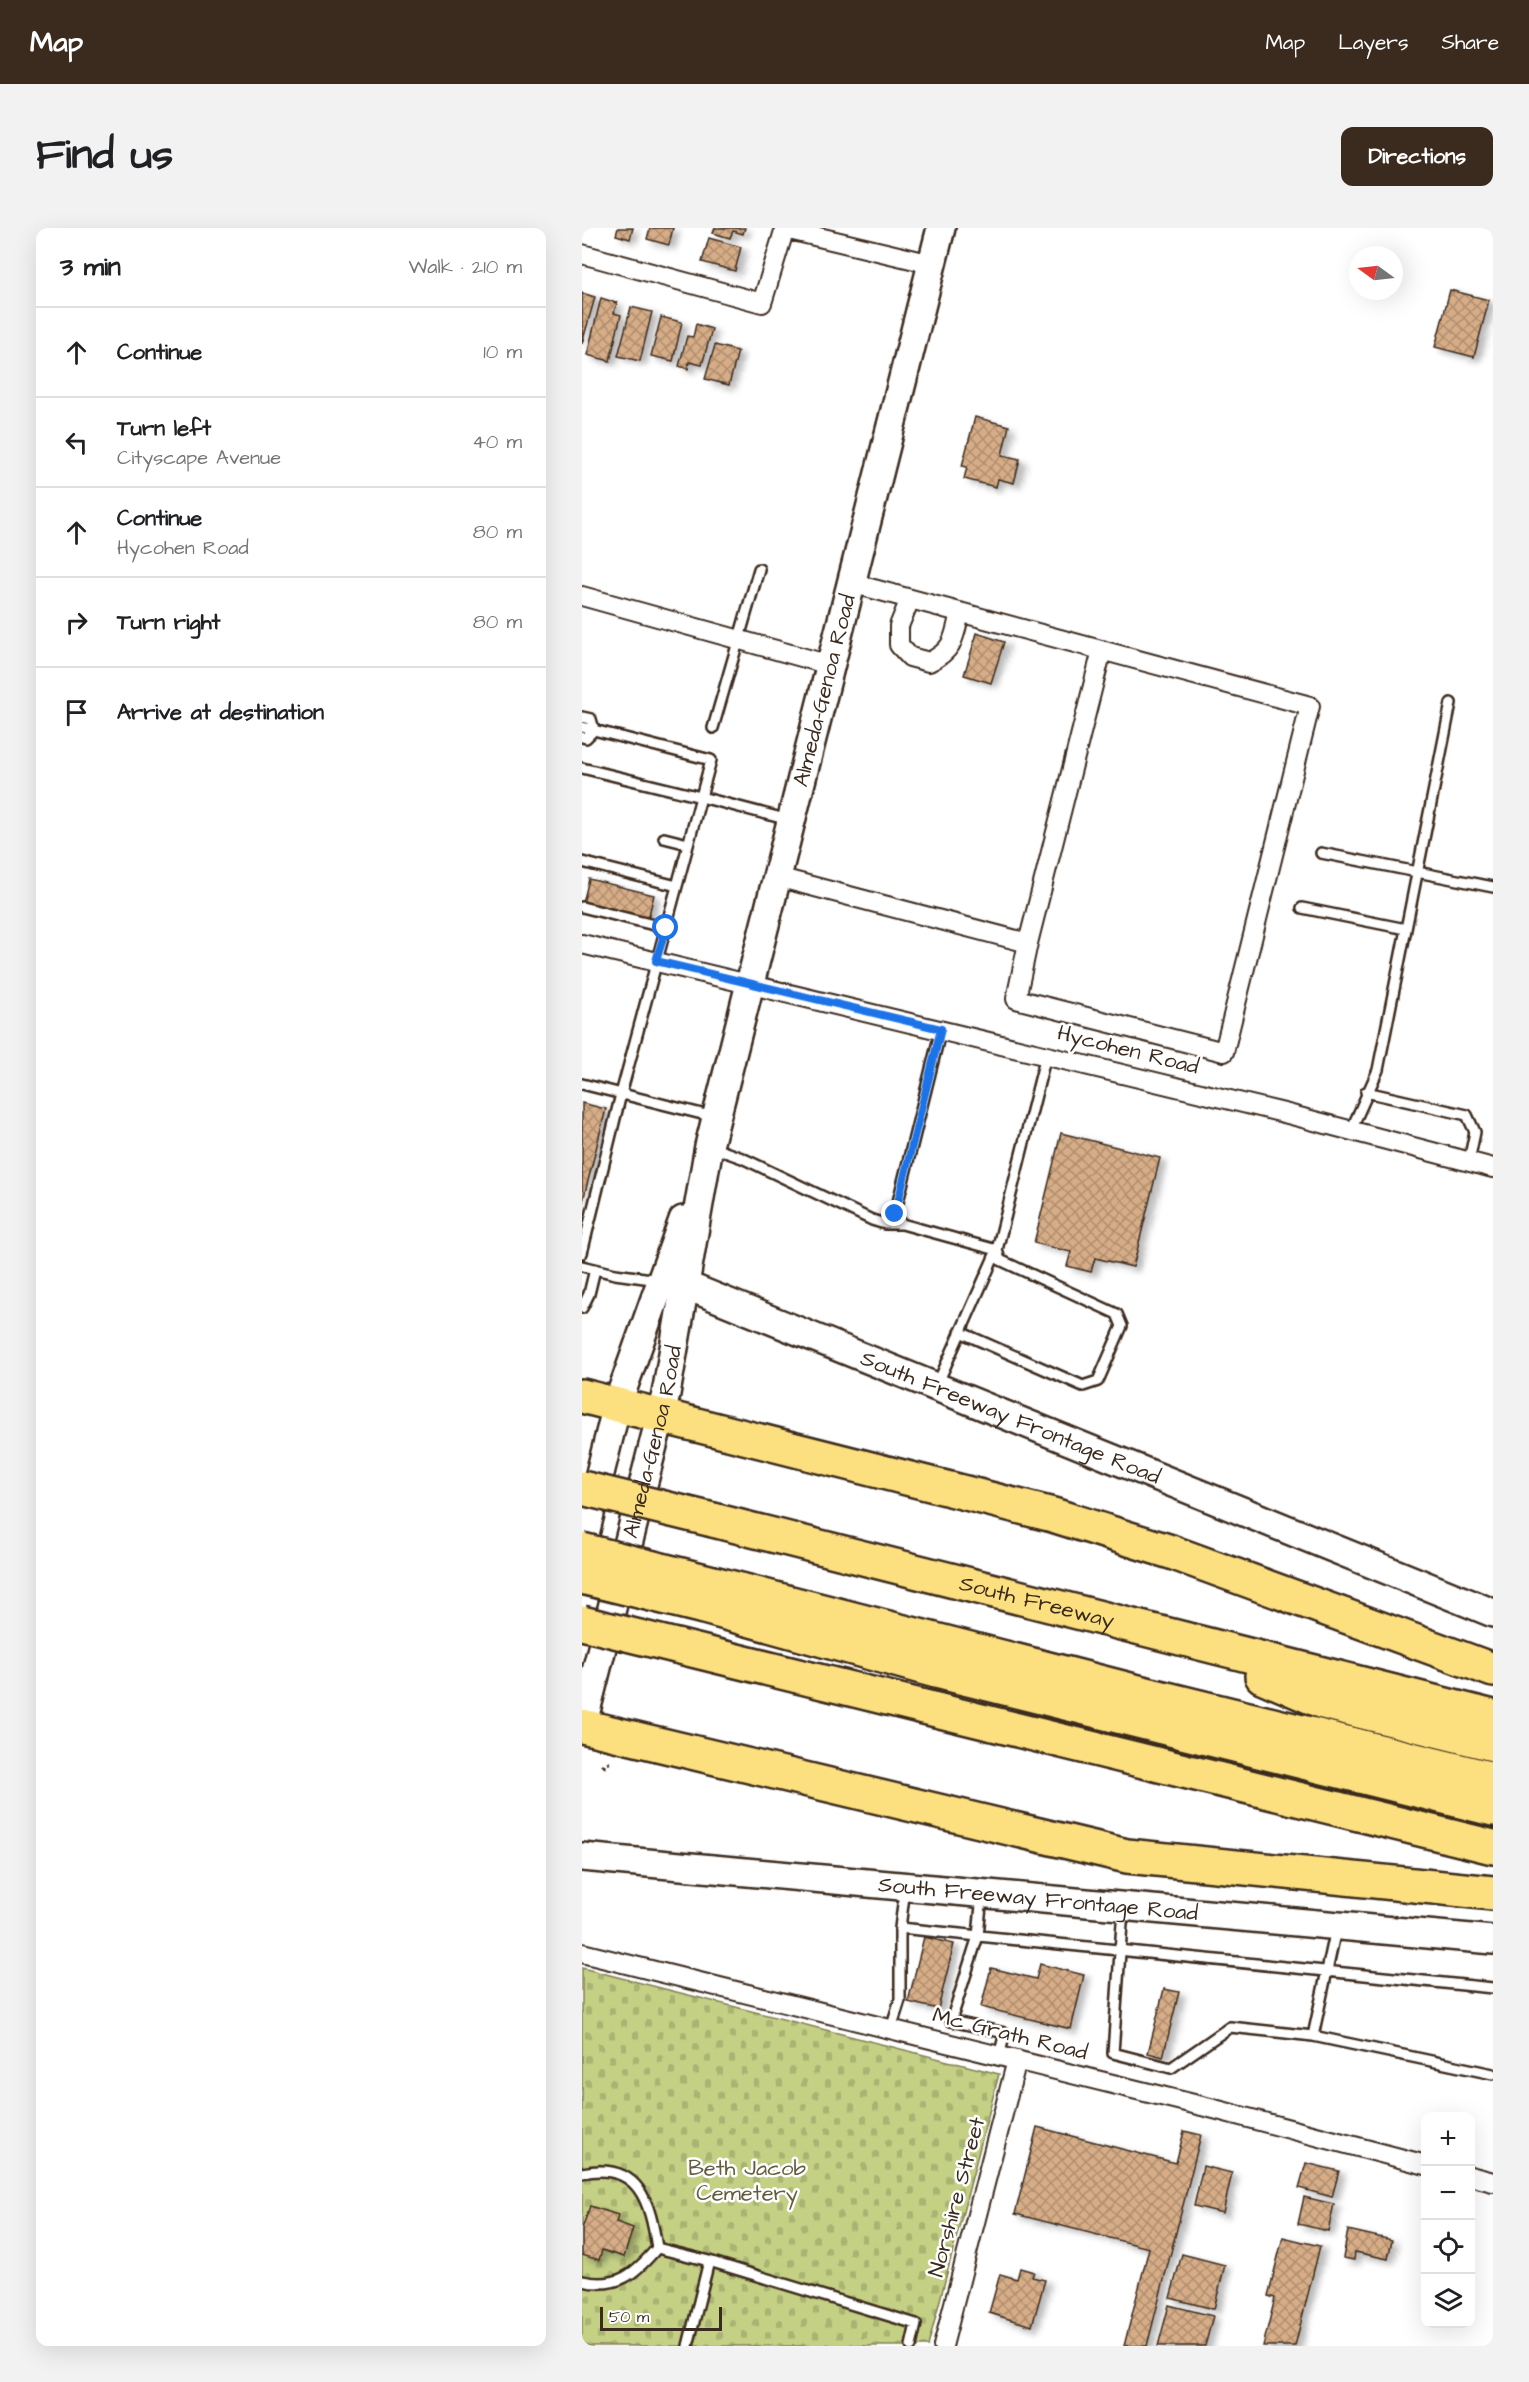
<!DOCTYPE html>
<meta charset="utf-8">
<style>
:root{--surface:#fff;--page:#f2f2f2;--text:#202124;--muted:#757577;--line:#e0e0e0;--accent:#3b2a1e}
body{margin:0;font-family:"Architects Daughter",sans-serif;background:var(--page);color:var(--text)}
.controls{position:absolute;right:18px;bottom:18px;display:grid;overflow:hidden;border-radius:12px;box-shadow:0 6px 24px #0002}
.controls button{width:54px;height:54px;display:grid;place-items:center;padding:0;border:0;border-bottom:2px solid var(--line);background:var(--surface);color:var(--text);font:30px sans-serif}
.compass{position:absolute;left:767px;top:18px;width:54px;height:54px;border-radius:50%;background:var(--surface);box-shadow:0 6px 24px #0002;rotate:285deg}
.scale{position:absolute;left:18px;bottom:15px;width:122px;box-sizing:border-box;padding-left:6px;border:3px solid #3b2a1e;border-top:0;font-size:16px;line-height:21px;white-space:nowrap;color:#3b2a1e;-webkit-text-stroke:4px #fff;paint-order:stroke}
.stop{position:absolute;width:18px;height:18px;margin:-14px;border:4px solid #1a73e8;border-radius:50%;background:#fff}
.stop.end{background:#1a73e8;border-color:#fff;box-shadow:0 2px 6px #0008}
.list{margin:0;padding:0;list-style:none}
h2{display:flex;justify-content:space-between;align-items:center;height:78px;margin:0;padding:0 24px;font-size:26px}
h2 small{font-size:20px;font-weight:400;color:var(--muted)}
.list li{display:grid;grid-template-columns:39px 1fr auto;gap:18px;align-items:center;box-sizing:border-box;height:90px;padding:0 24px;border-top:2px solid var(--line)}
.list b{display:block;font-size:22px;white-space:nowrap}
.list p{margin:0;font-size:20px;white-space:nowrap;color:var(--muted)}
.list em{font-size:20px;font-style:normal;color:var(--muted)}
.icon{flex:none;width:33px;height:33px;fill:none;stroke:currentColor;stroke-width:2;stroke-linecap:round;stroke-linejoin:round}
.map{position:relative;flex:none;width:911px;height:2118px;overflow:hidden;border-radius:12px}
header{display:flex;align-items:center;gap:36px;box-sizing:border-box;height:84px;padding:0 30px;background:var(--accent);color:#fff}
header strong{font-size:28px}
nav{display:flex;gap:33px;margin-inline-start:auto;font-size:21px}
.intro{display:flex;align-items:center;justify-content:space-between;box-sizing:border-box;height:144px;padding:0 36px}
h1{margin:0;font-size:42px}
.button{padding:15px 27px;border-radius:12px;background:var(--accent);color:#fff;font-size:21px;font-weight:700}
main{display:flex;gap:36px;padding:0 36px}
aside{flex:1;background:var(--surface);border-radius:12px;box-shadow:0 6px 24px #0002}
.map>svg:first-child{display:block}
.cemetery{fill:url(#cemetery-stones);stroke:#807d51;stroke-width:1.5}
.building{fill:url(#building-cross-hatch);stroke:#3b2a1e;stroke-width:1.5;filter:url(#shadow)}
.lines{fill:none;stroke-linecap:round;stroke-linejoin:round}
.service-casing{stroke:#3b2a1e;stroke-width:14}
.minor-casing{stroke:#3b2a1e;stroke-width:22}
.secondary-casing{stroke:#3b2a1e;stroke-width:32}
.motorway-casing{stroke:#3b2a1e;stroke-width:38}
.path{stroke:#3b2a1e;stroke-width:3;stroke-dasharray:4.5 4.5;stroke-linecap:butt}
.service{stroke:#fff;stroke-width:9}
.minor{stroke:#fff;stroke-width:18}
.secondary{stroke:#fff;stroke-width:27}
.motorway{stroke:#fce080;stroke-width:33}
.motorway-bridge-casing{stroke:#3b2a1e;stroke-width:38;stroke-linecap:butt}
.motorway-bridge{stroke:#fce080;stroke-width:33}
.route{stroke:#1a73e8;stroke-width:8}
.labels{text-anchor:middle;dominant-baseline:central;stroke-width:5;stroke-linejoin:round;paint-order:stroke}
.street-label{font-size:22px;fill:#3b2a1e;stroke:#fff}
.park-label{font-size:22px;fill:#645c3d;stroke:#fff}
</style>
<header>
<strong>Map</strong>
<nav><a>Map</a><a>Layers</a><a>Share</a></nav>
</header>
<div class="intro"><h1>Find us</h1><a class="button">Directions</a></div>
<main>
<aside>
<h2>3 min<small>Walk · 210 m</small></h2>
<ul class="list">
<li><svg class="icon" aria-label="ahead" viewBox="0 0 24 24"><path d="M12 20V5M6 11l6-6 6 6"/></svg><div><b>Continue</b></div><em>10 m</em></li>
<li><svg class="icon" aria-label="left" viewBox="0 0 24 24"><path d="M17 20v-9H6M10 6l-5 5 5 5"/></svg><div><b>Turn left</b><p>Cityscape Avenue</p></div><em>40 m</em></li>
<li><svg class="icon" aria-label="ahead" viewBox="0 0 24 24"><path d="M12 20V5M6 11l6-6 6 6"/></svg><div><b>Continue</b><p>Hycohen Road</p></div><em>80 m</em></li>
<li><svg class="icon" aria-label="right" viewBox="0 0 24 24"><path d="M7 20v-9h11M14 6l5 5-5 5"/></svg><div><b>Turn right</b></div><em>80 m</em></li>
<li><svg class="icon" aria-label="arrive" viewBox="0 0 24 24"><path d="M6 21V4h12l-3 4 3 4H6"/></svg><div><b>Arrive at destination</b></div></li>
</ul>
</aside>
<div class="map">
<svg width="911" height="2118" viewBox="0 0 911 2118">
<defs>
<pattern id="cemetery-stones" width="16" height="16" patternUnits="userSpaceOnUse" patternTransform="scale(1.5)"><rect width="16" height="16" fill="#c4d084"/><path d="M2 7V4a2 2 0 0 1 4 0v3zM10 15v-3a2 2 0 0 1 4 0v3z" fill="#a9b372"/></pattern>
<pattern id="building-cross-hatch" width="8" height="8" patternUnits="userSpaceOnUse" patternTransform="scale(1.5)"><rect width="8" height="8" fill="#d6ad87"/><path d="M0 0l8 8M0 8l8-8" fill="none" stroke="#af8d6e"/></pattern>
<filter id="shadow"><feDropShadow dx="6" dy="4" stdDeviation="3" flood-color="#0004"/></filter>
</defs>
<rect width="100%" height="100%" fill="#fff"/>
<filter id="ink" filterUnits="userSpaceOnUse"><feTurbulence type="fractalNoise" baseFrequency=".0167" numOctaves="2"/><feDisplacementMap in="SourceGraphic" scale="12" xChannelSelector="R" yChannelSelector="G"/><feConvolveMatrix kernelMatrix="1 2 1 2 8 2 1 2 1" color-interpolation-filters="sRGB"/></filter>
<g filter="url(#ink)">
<!-- cemetery -->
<path class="cemetery" d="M0,1740L417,1846L346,2118H0Z"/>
<!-- building -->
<path class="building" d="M36,0H51L48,11L34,7Z
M68,0H91L87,17L65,11Z
M133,0H163L161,6L151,3L148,10L131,5Z
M127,10L159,19L153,43L120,34Z
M868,62L907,72L892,129L853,119Z
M0,65L13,69L0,116Z
M19,70L35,75L32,85L39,87L28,133L5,127Z
M49,79L70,84L58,133L36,128Z
M79,89L100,94L91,133L69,128Z
M114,96L130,101L120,137L107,134L106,141L97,138L105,108L111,109Z
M133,117L156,123L147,157L123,151Z
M393,189L427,198L420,227L438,231L432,255L416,251L414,259L382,251L385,239L380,238Z
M395,405L422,414L409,455L382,447Z
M7,651L72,667L66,691L1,675Z
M0,875L24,881L0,977Z
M479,905L578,930L551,1039L513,1030L509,1044L485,1038L489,1024L452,1015Z
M342,1709L372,1716L356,1781L326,1774Z
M458,1736L502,1747L489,1801L399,1779L409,1740L454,1751Z
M582,1761L597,1764L581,1829L566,1825Z
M455,1899L594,1935L602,1903L619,1907L565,2118H542L567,2020L433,1986Z
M724,1935L757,1943L750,1969L717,1960Z
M621,1938L650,1945L641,1985L612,1978Z
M722,1969L752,1976L746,2003L716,1996Z
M8,1978L36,1987L34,1994L51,2000L42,2029L20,2022L17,2032L0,2027V2001Z
M766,2002L810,2012L806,2031L773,2024L772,2032L761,2030Z
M701,2009L738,2018L713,2118H681L693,2070L686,2068Z
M600,2026L643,2037L632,2081L588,2070Z
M438,2040L452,2044L450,2049L463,2052L450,2098L407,2085L418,2046L435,2051Z
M587,2077L631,2088L623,2118H576Z"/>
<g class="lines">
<!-- service casing -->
<g class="service-casing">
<path id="service" d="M0,489L9,491L12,502L4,510L0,509
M0,499L129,532L119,569L0,540
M131,500L177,341
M82,610L106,616
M739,625L911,659
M0,634L95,658
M0,679L84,700
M720,680L824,701
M359,801L313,986L320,996L415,1022L418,1032L535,1086L540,1098L516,1153L501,1158L378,1104
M0,856L132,889
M784,864L885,887L893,904L887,933
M769,902L796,842L869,475
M129,919L160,930L290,992L303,996H320
M0,1025L39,866L119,569L207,592
M0,1038L33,1046L77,1052
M0,1080L7,1066L13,1041
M355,1157L415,1022L464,827
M323,1660L318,1700L911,1760
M400,1667L396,1708L369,1793L423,1805L417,1828
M541,1681L531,1825L589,1840L648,1799L731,1808L754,1701
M309,1801L318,1772V1700
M731,1808L911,1846
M0,1945C58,1933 68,1975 75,2020C53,2046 36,2061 0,2053
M75,2020L127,2033L334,2096L329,2118
M106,2118L127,2033"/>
</g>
<!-- minor casing -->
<g class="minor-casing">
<path id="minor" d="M203,1L350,36
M0,26L180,75L203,0
M0,368L248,437
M328,371L317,398V417L328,429L347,434C372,422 372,410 378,384
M195,649L446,715L434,771L642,824L728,478L269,355
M446,715L520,422
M0,716L702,885L911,940
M0,1725L632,1881L844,1937
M888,1948L911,1954
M361,2118L435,1832"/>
</g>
<!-- secondary casing -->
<g class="secondary-casing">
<g id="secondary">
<path id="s1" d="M80,1052L103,1057L911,1385"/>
<path d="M0,1318L35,1177L101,992"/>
<path id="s2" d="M0,1499L84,1166L127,918L359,0"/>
<path id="s3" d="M0,1629L911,1712"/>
</g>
</g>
<!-- motorway casing -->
<g class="motorway-casing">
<g id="motorway">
<path d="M0,1168L471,1287L589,1324L911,1442"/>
<path id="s4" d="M131,1292L911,1489"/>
<path d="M131,1355L548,1462L911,1551"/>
<path d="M122,1379L354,1443L911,1581"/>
<path d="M94,1418L911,1619"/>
<path d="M680,1448L741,1474L911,1516"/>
<path d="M0,1498L545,1628L911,1665"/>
</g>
</g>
<!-- path -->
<path class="path" d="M20,1536L23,1539L27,1537L26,1533"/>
<!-- service -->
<use href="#service" class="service"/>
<!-- minor -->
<use href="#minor" class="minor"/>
<!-- secondary -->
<use href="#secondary" class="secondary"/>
<!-- motorway -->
<use href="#motorway" class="motorway"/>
<!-- motorway-bridge casing -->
<g class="motorway-bridge-casing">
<path id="motorway-bridge" d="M0,1260L131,1292
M0,1322L131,1355
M0,1349L122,1379
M0,1395L94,1418"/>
</g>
<!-- motorway-bridge -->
<use href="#motorway-bridge" class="motorway-bridge"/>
</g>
</g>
<g class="lines" filter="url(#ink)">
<!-- route -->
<path class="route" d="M84,700L74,733L359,801L313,986"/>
</g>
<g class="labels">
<!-- street labels -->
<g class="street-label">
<text stroke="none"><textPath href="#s2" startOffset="1065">Almeda-Genoa Road</textPath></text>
<text transform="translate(546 822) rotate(14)">Hycohen Road</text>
<text stroke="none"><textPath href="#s1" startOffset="375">South Freeway Frontage Road</textPath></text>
<text stroke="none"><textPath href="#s2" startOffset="294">Almeda-Genoa Road</textPath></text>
<text stroke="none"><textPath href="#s4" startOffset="334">South Freeway</textPath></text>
<text stroke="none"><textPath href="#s3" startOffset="458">South Freeway Frontage Road</textPath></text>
<text transform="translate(428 1806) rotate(14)">Mc Grath Road</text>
<text transform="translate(375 1969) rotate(-75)">Norshire Street</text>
</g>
<!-- park labels -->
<g class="park-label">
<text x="165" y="1940">Beth Jacob<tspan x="165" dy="25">Cemetery</tspan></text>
</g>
</g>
</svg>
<div class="controls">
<button>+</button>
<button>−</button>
<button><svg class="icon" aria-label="locate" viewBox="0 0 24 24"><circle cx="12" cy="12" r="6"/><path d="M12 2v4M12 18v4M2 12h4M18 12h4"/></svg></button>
<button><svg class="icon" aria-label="layers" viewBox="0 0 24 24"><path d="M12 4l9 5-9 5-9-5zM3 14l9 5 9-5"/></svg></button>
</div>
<svg class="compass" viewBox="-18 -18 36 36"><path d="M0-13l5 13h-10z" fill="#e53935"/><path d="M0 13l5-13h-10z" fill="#757577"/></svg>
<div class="scale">50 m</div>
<div class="stop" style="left:84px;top:700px"></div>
<div class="stop end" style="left:313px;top:986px"></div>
</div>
</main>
